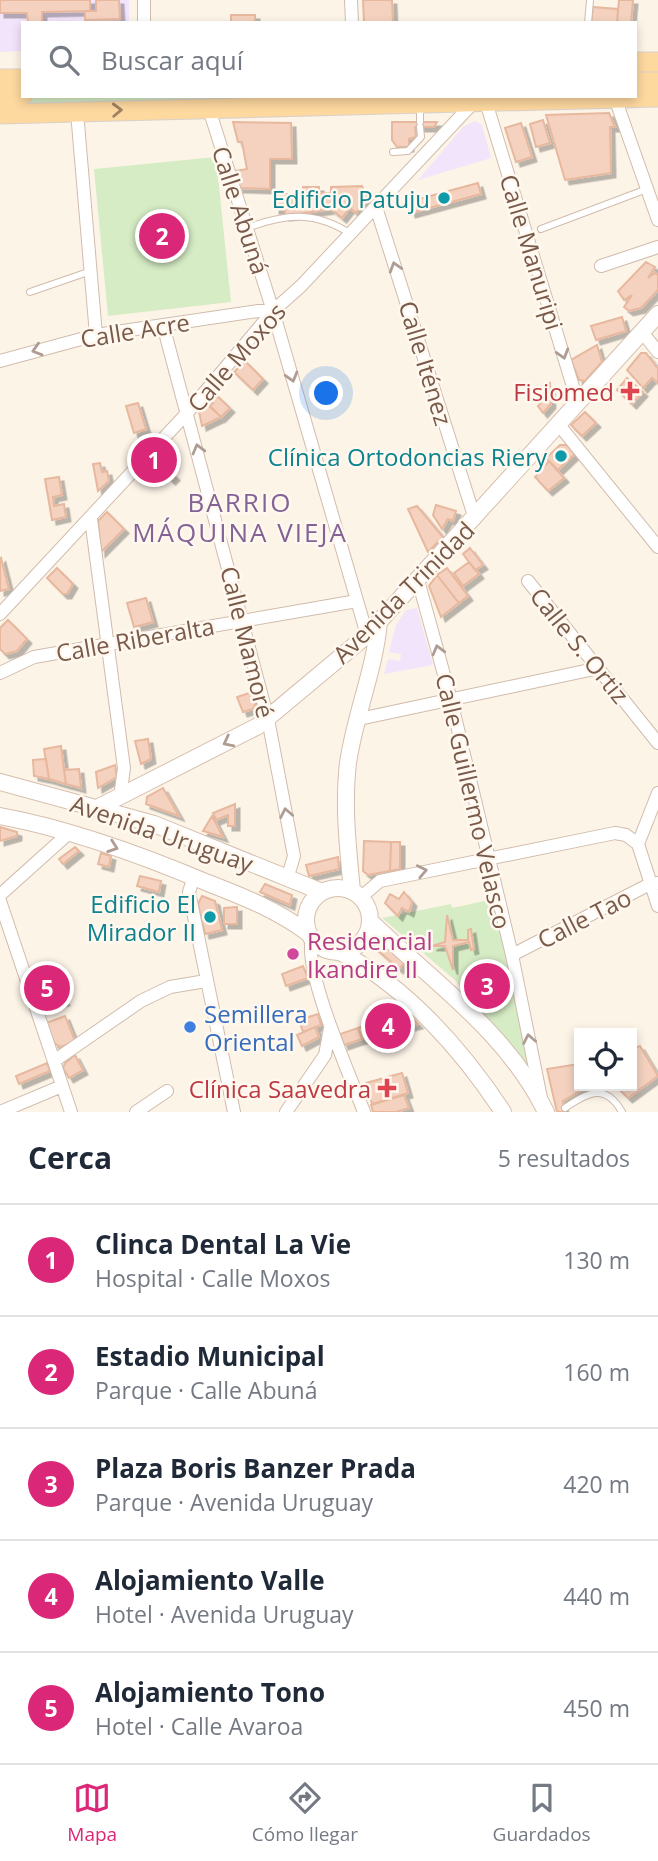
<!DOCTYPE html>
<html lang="es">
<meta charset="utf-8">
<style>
:root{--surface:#fff;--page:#f2f2f3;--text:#1f2937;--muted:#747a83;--line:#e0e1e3;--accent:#db2777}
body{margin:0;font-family:"Open Sans",sans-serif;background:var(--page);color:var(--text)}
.controls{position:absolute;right:21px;bottom:21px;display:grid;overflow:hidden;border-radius:0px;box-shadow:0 4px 10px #0003}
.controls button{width:63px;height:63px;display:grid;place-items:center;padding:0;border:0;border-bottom:2px solid var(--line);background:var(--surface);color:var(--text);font:35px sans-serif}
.you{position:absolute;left:327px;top:394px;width:24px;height:24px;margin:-18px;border:5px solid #fff;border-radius:50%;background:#1a73e8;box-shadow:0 0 0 10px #1a73e833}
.badge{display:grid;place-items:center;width:46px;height:46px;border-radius:50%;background:var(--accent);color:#fff;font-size:23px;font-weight:700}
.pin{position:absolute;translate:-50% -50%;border:4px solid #fff;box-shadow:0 2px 7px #0006}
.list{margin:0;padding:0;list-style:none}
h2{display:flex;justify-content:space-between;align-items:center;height:91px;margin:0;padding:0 28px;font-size:30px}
h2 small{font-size:23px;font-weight:400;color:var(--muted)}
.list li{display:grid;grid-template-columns:46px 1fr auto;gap:21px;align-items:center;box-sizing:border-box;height:112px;padding:0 28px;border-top:2px solid var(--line)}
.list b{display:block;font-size:26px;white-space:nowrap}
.list p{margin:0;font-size:23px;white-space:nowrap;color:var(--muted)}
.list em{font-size:23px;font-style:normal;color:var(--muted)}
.icon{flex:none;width:38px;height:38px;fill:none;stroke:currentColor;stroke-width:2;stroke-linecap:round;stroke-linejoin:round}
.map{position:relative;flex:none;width:658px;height:1112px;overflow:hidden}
.search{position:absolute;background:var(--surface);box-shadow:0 4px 10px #0003;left:21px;right:21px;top:21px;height:77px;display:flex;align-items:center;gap:18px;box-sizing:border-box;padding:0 24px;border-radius:0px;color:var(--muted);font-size:26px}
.sheet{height:651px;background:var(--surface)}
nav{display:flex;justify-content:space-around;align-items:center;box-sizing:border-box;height:98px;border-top:2px solid var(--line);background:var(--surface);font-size:19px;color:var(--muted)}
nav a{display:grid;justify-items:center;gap:4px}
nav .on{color:var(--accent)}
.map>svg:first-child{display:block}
.education{fill:#f2e4fa}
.green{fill:#d6ecc5}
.building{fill:#f4d2bf;stroke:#e7b89e;stroke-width:2;filter:url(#shadow)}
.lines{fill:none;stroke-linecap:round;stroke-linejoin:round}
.service-casing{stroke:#d0bcac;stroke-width:8}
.minor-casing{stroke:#d0bcac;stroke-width:14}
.secondary-casing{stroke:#d6beac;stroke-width:18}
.primary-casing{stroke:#d9d1cc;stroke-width:21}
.service{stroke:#fff;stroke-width:6}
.minor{stroke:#fff;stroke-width:12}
.secondary{stroke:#fff;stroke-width:16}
.primary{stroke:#fdd89f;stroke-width:19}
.oneway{stroke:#a18064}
.oneway2{stroke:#af9c92}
.culture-dot{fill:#0f9aa8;stroke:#fff8ef;stroke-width:2.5}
.health-dot{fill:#e0444e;stroke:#fff8ef;stroke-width:2.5}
.hotel-dot{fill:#d1479c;stroke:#fff8ef;stroke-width:2.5}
.shop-dot{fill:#3f7fe0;stroke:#fff8ef;stroke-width:2.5}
.labels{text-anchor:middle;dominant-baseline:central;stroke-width:5;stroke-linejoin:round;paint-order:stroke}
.culture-label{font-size:24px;fill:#0d838f;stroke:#fff8ef;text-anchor:end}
.street-label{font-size:24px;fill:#795a4a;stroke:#fff8ef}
.health-label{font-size:24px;fill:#be3a42;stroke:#fff8ef;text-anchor:end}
.hotel-label{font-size:24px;fill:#b23c85;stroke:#fff8ef;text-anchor:start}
.shop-label{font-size:24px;fill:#366cbe;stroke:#fff8ef;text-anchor:start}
.neighbourhood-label{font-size:26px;letter-spacing:2px;fill:#836295;stroke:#fff8ef}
</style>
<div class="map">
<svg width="658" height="1112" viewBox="0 0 658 1112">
<defs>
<filter id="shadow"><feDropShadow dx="4.5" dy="4.5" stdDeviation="0" flood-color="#0004"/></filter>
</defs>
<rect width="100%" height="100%" fill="#fdf4e8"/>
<!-- education -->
<path class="education" d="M0,0H129V23H23V51L0,52Z
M475,121L482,125L491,158L418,180L463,127Z
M417,608L433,665L384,674L388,659L400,661L401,654L389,652L396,625L406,610Z"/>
<!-- green -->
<path class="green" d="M118,96H435L0,107V99Z
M216,157L231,302L108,316L94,169Z
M494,899L528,1062L521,1066L456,981L382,918L451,904L452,908Z"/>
<!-- building -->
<path class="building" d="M0,0H90V11L42,12V23H28L27,13H0Z
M96,0H119L120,19L85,20V11H96Z
M363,0H392L393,23H364Z
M619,0H633L631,23H617Z
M593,7L618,9L617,23H591Z
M231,15H255V23H231Z
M609,113L615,127H610L611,173L565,180L546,115Z
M543,120L550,143L536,147L530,124Z
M233,122L291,123L292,159H270V189L239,188L235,171L247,169L242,142H238Z
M392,122H437L434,127H415L416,137L409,139V147H397L392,140Z
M521,123L532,157L516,162L505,128Z
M478,183L481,194L411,213L408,202Z
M362,186L367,200L356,213L350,208L342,218L331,209L285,216V209H275V194H303V187H319V193H331V187Z
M646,262L655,267L648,278L655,273L658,275V290L641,308L629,311L624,307L632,295L624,300L618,291Z
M622,317L626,331L596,340L591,326Z
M597,345L602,362L585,381L579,380L571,360Z
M641,353H646L658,369V383L652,378L643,388L627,370Z
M245,361L263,379L253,390L234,372Z
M627,378L643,392L632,404L617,390Z
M550,383L551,404L543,413L538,406L543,400L542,387Z
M215,394L230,408L221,417L210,406L213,403L209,400Z
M138,403L146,429L134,433L126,406Z
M207,404L221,417L202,426L199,411Z
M585,412L596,423L582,436L571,425Z
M560,445H567L575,454L558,470L546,458Z
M156,458L175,476L171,480L153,462Z
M549,461L564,478L548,491L535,477Z
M100,463L102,472L107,471L109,481L98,491L93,464Z
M59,477L62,495L53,497L54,506L64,504L66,517L52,520L45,479Z
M436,505L456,511L453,521L448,519L442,529L433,515Z
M417,506L443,537L428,552L408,509Z
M107,512L124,529L101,552L98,521Z
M470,548L483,565L475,570L463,554Z
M1,558L9,589L0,591V559Z
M469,562L479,574L463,586L454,573Z
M57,568L73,584L67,594H63L47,578Z
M447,568L468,596L459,603L437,575Z
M437,575L459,603L441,617L429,586Z
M146,598L153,622L134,627L127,603Z
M8,620L27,639L17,651L5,654L0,649V628Z
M252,692L256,703L253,709L243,712L237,697Z
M148,739L151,759L141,764L135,741Z
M61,746L64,770L66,784L49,779L44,749Z
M46,759L49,779L34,776L33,760Z
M115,765L117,777L98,788L96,772Z
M79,769L81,788L66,784L64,770Z
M163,788L179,816L146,804L147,797Z
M235,804V826H228V815L216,820L213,813Z
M212,816L223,837L203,831Z
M0,827L17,832V836L0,841Z
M364,841L391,842L390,871L368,875L363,871Z
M391,842H400V869L390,871Z
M75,847L79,851L63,864L59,859Z
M101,853L111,856L109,867L98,864Z
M338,857L339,869L309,876L306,865Z
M140,876L161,881L159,892L137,886Z
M265,884L292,895L290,905L260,892Z
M404,892L412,902L409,912L402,908L398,916L385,903L390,894L399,899Z
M202,896L215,901L222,930L205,934L198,904Z
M237,907V924H224V908Z
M447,915L453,940H468V930L471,929L474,949L471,950L469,942L453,946V970L445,946H432L445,942Z
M382,939L407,960L399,969L374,947Z
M303,966L308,978L286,986L282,974Z
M56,980L59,989L39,995L36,986Z
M59,989L65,1001L45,1007L41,995Z
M407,1013L418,1024L362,1039L358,1028Z
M318,1014L321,1025L303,1032L299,1020Z
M65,1016L75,1041L61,1047L54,1043L46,1023Z
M315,1027L319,1037L302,1046L297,1035Z
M358,1028L362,1039L344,1045L340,1034Z
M640,1046L658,1076L628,1098L616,1086H632V1049Z
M75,1055L83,1070L69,1078L63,1068L65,1063Z
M47,1063L50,1071L19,1084L16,1076Z
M579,1064V1086H588L563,1101L564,1112H557L547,1069Z
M402,1073L408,1093L372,1104L366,1083Z
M404,1095L409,1108L396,1112H373L371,1105Z"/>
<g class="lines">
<!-- service casing -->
<g class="service-casing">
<path id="service" d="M588,23L590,0
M420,106V122
M393,152L408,151L421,137L420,127
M247,228C287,213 315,211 351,234
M541,229L647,189
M30,292L91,271
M565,1108C587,1093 605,1082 622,1112"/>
</g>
<!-- minor casing -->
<g class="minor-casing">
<path id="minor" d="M144,0V23
M351,0L352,23
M615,98L658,220
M486,102L578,403
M209,109L273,311L367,635
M77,112L96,335
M376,207L475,519
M601,266L658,247
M163,325L268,719L294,856L287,879
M642,332L658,352
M0,361L96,335L258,311H273
M559,425L658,547
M91,519L124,768L120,797
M418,580L451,700L512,955L541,1098
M528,581L658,743
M0,614L188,412L273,311L301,286L474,102
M0,673L34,657L357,601
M359,719L599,668
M638,844L658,906
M638,844L658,793
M194,876L189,892L234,1112
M0,895L69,833
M361,897L380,881L615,833L626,835L638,844
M0,901L71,1112
M312,939C303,970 351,1078 364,1112
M512,955L650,884L658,883
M54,1061L141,1001L170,987L206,981
M0,1112L62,1086
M136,1112L167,1091
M286,1112L325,1055L330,1028"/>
</g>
<!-- secondary casing -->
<g class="secondary-casing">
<path id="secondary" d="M0,782L154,824L322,892
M99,807L258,726L367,635L658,314
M0,816C71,829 142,855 208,883C244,897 277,910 308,933
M306 920a32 32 0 1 1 64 0a32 32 0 1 1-64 0Z
M352,891C348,848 343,806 348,763C355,714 375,670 379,621
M370,921C432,981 507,1032 546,1112
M340,952C406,986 463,1051 503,1112"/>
</g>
<!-- primary casing -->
<g class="primary-casing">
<path id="primary" d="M635,62H658
M0,79H23
M635,82H658
M0,95H23
M0,114L658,97"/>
</g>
<!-- service -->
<use href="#service" class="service"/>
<!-- minor -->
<use href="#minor" class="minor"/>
<!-- secondary -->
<use href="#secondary" class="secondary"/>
<!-- primary -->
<use href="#primary" class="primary"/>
</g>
<!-- one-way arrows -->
<defs><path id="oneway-chevron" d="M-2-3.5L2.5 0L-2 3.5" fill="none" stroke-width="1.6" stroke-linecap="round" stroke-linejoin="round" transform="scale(1.75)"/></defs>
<use class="oneway" href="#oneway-chevron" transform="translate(117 110) rotate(-2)"/>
<g class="oneway2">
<use href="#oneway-chevron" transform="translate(395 267) rotate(-107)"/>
<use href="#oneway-chevron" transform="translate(37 350) rotate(163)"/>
<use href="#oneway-chevron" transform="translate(563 354) rotate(73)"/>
<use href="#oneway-chevron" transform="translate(292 377) rotate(74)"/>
<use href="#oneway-chevron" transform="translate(198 449) rotate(-105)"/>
<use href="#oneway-chevron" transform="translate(438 650) rotate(-105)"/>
<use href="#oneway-chevron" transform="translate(228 742) rotate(153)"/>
<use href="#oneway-chevron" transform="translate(286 813) rotate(-101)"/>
<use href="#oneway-chevron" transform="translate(113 847) rotate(19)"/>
<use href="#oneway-chevron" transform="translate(422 871) rotate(-12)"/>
<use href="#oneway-chevron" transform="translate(529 1039) rotate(-101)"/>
</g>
<!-- markers -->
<g class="culture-dot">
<circle cx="444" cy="198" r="7"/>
<circle cx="561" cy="456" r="7"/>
<circle cx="210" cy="917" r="7"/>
</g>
<g class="health-dot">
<path d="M626.5 380.5h7v7h7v7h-7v7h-7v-7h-7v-7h7z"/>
<path d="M383.5 1077.5h7v7h7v7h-7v7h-7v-7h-7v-7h7z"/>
</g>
<circle class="hotel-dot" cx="293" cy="954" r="7"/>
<circle class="shop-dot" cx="190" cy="1027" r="7"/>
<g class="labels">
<!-- culture labels -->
<g class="culture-label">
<text x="430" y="198">Edificio Patuju</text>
<text x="547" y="456">Clínica Ortodoncias Riery</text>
<text x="196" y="903">Edificio El<tspan x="196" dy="28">Mirador II</tspan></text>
</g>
<!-- street labels -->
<g class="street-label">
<text transform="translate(241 210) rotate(72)">Calle Abuná</text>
<text transform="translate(532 252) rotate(73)">Calle Manuripi</text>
<text transform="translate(135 330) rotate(-9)">Calle Acre</text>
<text transform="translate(236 357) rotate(-49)">Calle Moxos</text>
<text transform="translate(426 363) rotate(73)">Calle Iténez</text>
<text transform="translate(403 592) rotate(-45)">Avenida Trinidad</text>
<text transform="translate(135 639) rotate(-10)">Calle Riberalta</text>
<text transform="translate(248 642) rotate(76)">Calle Mamoré</text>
<text transform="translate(580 645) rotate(51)">Calle S. Ortiz</text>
<text transform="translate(474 801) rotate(77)">Calle Guillermo Velasco</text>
<text transform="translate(162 833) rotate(19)">Avenida Uruguay</text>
<text transform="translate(584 918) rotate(-27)">Calle Tao</text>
</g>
<!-- health labels -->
<g class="health-label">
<text x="614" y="391">Fisiomed</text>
<text x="371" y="1088">Clínica Saavedra</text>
</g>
<!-- hotel labels -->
<g class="hotel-label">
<text x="307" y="940">Residencial<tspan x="307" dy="28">Ikandire II</tspan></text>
</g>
<!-- shop labels -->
<g class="shop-label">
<text x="204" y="1013">Semillera<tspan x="204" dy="28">Oriental</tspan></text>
</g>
<!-- neighbourhood labels -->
<g class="neighbourhood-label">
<text x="240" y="502">BARRIO<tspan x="240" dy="30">MÁQUINA VIEJA</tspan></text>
</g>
</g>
</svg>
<div class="controls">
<button><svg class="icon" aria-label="locate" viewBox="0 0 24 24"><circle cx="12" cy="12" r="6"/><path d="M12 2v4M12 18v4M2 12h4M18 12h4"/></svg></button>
</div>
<div class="you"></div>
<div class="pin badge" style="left:154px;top:460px">1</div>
<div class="pin badge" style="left:162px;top:236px">2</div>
<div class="pin badge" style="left:487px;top:986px">3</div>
<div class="pin badge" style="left:388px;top:1026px">4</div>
<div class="pin badge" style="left:47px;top:988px">5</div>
<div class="search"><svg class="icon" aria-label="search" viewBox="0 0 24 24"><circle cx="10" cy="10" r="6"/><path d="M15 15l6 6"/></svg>Buscar aquí</div>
</div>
<section class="sheet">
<h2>Cerca<small>5 resultados</small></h2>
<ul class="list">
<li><span class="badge">1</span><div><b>Clinca Dental La Vie</b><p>Hospital · Calle Moxos</p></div><em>130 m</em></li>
<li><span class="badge">2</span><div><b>Estadio Municipal</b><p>Parque · Calle Abuná</p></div><em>160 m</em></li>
<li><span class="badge">3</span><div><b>Plaza Boris Banzer Prada</b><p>Parque · Avenida Uruguay</p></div><em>420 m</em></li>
<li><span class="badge">4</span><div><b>Alojamiento Valle</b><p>Hotel · Avenida Uruguay</p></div><em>440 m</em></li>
<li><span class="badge">5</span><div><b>Alojamiento Tono</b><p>Hotel · Calle Avaroa</p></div><em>450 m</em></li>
</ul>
</section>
<nav>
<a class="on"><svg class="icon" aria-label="map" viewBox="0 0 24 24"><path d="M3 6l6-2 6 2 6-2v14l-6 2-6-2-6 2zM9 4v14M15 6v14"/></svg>Mapa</a>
<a><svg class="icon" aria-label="directions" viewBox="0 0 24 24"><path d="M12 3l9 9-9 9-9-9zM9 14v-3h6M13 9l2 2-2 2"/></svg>Cómo llegar</a>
<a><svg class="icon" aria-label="saved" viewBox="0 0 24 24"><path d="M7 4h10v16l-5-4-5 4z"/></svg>Guardados</a>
</nav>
